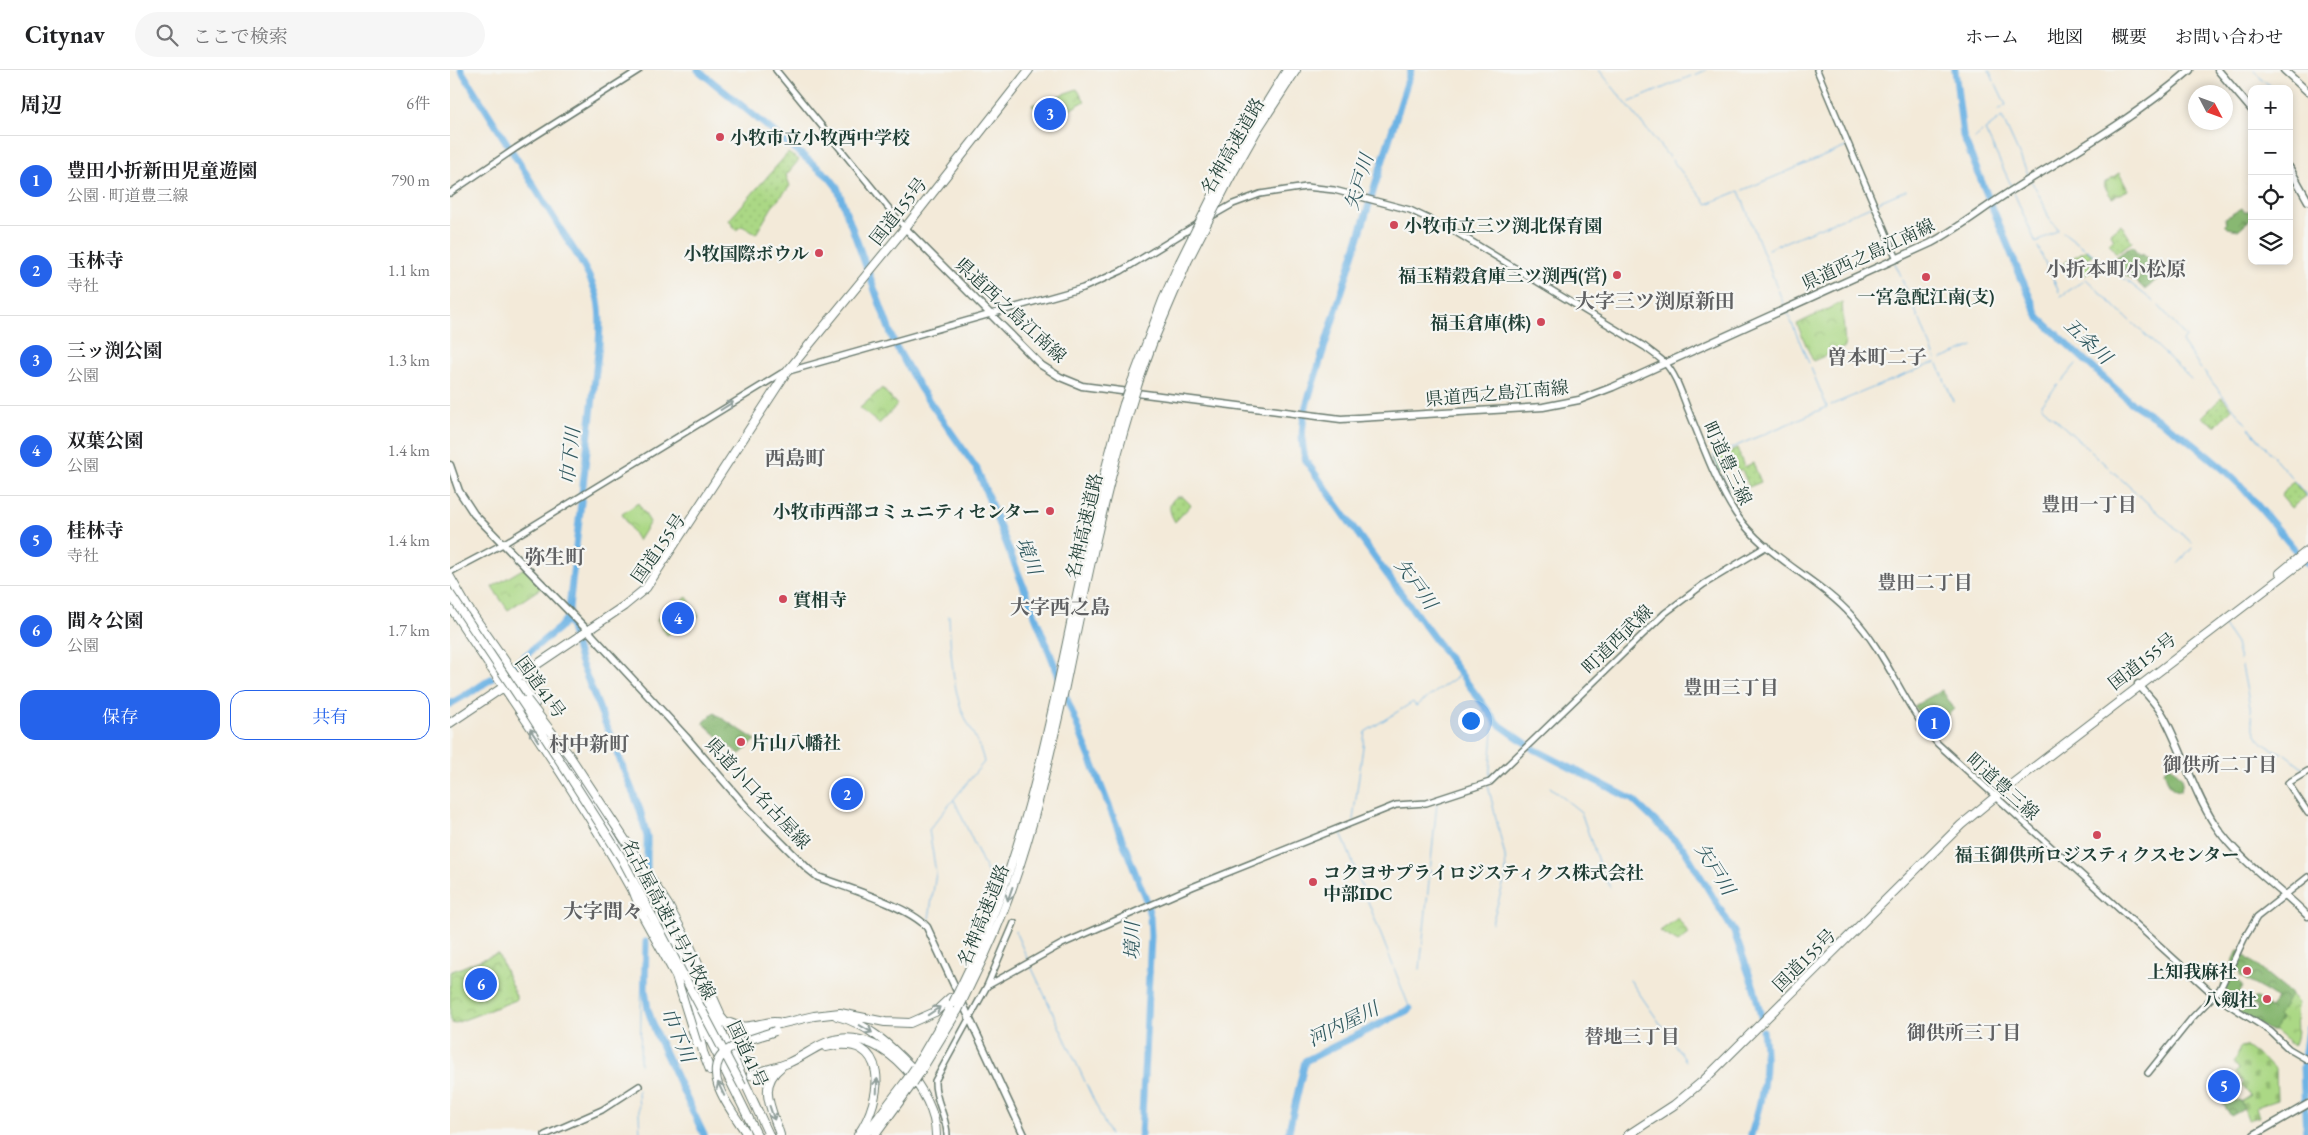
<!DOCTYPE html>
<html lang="ja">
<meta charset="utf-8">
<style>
:root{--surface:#fff;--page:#f6f6f6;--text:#202124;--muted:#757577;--line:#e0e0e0;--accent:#2563eb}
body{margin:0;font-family:"EB Garamond","Noto Serif JP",serif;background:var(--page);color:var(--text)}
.controls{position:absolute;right:15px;top:15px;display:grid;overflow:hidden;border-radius:10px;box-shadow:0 2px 8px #0003}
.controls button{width:45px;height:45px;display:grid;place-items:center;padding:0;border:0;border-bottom:1px solid var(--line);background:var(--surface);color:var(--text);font:25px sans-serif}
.compass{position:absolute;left:1738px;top:15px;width:45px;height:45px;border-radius:50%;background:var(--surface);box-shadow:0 2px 8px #0003;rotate:131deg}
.you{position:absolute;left:1020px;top:650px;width:18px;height:18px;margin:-12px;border:4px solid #fff;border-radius:50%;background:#1a73e8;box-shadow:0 0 0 8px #1a73e833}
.badge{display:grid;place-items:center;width:32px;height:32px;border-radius:50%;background:var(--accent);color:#fff;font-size:16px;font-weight:700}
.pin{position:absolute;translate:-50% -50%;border:2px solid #fff;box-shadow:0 1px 5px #0006}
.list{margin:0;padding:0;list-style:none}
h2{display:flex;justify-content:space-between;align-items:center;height:65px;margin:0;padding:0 20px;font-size:21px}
h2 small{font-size:16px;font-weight:400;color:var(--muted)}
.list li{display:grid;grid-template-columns:32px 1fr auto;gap:15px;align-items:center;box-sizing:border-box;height:90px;padding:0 20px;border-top:1px solid var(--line)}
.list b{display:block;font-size:19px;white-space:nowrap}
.list p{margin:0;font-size:16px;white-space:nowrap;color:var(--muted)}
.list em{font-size:16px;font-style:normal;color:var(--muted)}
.actions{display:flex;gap:10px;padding:15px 20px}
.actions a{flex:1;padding:11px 0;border:1px solid var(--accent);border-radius:15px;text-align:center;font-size:18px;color:var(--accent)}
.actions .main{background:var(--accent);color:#fff}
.icon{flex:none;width:28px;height:28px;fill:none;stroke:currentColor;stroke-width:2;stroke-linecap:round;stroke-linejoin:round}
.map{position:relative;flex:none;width:1858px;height:1065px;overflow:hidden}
header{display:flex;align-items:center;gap:30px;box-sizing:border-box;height:70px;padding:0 25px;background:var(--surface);border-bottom:1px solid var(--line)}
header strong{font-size:24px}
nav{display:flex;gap:28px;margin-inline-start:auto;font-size:18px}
.search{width:350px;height:45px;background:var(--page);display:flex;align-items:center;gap:12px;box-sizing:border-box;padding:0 18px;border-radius:28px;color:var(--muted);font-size:19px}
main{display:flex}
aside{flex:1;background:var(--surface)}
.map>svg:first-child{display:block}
.grass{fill:url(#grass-dots);stroke:#658a5c}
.forest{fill:url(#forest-crowns);stroke:#547a53}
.cemetery{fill:url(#cemetery-stones);stroke:#658a5c}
.park{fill:url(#park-crowns);stroke:#658a5c}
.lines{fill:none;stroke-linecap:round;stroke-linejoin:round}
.stream{stroke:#6db3e4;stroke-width:1}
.river{stroke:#6db3e4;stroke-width:7}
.highway-tunnel{stroke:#c9c7b8;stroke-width:8;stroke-dasharray:8 4;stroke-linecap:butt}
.minor-casing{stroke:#697a6e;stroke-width:8}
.major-casing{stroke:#697a6e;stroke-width:9}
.highway-casing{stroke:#697a6e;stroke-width:10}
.minor{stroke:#fff;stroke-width:5}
.major{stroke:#fff;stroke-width:6}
.highway{stroke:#fff;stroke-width:8}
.highway-bridge-casing{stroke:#697a6e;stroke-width:10;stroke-linecap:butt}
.highway-bridge{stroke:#fff;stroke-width:8}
.oneway{stroke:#8f9e9a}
.poi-dot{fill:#d1495b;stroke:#f6f6f2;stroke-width:2}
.labels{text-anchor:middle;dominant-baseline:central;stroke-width:4.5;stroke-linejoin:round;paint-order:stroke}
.poi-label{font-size:18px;font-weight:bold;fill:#1f3d34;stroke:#f6f6f2;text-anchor:end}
.street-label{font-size:18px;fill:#1f3d34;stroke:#f6f6f2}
.water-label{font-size:19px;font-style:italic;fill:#325a60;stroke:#f6f6f2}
.neighbourhood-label{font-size:19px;font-weight:bold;fill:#606163;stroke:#f6f6f2}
.quarter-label{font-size:20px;font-weight:bold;fill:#606163;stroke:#f6f6f2}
</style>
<header>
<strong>Citynav</strong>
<div class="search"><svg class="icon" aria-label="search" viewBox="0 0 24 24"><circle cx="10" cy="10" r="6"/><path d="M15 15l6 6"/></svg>ここで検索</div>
<nav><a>ホーム</a><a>地図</a><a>概要</a><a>お問い合わせ</a></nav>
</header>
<main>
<aside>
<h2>周辺<small>6件</small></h2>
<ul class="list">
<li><span class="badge">1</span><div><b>豊田小折新田児童遊園</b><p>公園 · 町道豊三線</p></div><em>790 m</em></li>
<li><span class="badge">2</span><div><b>玉林寺</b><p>寺社</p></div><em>1.1 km</em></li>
<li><span class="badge">3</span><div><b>三ッ渕公園</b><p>公園</p></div><em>1.3 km</em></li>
<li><span class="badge">4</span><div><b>双葉公園</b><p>公園</p></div><em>1.4 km</em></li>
<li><span class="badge">5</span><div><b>桂林寺</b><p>寺社</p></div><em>1.4 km</em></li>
<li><span class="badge">6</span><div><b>間々公園</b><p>公園</p></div><em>1.7 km</em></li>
</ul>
<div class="actions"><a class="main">保存</a><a>共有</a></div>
</aside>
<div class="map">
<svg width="1858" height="1065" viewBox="0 0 1858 1065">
<defs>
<pattern id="grass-dots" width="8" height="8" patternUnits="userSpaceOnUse" patternTransform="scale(1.25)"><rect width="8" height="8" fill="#abd885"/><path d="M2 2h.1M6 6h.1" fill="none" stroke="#93ba73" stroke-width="1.8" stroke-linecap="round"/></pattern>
<pattern id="forest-crowns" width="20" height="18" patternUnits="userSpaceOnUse" patternTransform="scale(1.25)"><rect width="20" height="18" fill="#88b872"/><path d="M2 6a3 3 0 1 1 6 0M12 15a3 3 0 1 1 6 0" fill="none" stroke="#6f975e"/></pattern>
<pattern id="cemetery-stones" width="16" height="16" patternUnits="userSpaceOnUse" patternTransform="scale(1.25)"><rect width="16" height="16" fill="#abd885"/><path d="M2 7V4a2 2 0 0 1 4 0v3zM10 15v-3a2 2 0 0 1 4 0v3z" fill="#93ba73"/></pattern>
<pattern id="park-crowns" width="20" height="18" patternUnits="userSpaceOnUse" patternTransform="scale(1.25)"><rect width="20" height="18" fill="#abd885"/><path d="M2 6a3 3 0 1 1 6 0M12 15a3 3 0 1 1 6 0" fill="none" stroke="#93ba73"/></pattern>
</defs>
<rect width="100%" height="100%" fill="#f6f6f2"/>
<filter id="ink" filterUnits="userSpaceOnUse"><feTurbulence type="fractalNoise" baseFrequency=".02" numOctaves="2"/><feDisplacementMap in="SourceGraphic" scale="10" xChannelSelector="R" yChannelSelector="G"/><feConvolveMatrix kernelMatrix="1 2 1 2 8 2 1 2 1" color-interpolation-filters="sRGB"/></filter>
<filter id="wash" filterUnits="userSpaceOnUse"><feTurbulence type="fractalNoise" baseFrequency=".0096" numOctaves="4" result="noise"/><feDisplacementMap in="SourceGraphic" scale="20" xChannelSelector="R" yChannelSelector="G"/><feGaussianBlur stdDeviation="1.12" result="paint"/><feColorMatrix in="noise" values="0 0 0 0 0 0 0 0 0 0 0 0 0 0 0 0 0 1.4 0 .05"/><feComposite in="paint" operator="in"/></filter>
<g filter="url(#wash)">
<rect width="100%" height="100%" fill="#f3ead9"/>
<!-- grass -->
<path class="grass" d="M338,83L349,90L336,105L340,116L322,137L306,164L292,156L286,160L279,150Z
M1671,154L1682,172L1666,183L1659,173L1664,169L1660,163Z
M1636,180L1642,185L1636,189L1643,199L1634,206L1627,195L1616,203L1611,195Z
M1772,327L1782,339L1765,356L1752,347Z
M1287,378L1294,397L1303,393L1311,412L1299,417L1292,400L1287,402L1284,395L1270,401L1265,388Z
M1843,411L1856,426L1841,438L1831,426Z
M726,427H733L741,435L725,452C720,443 716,435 726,427Z"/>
<!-- forest -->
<path class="forest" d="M1792,138L1794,141H1802V148L1788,160L1778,158L1775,155L1777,153L1775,148Z
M1682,176L1689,186L1693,184L1702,194L1684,210C1674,206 1665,199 1666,187Z
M1703,196L1712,205L1695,220L1686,211Z
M1492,620L1504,639L1491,652L1487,647L1475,654L1464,636Z
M264,643L306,670L290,684L276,674L253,653Z
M1717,696L1722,697L1733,709L1731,721C1718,720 1719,712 1714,702Z
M1788,880L1842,925L1829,947L1832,952L1828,961H1820L1789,943L1792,938L1794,939L1798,936L1807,939L1808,937L1800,932L1804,928H1808L1820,938L1827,929C1815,919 1802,915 1790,906V902L1781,896Z
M1776,906L1789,912L1793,917L1790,922L1793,929L1792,930L1782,927L1771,917Z
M1768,1021L1775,1028L1777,1025L1784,1031L1790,1030L1794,1039L1781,1046L1770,1029L1763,1026Z"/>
<!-- cemetery -->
<path class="cemetery" d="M1669,103L1678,120L1662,128L1653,114Z
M1795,976L1826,999L1827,1030L1806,1037L1809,1047L1798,1050L1791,1032L1800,1025L1791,1015L1793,1012L1786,1003L1789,999L1783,992L1787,987L1790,977Z"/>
<!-- park -->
<path class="park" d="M627,19L635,31L596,53L582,35Z
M1392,232L1395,277L1363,291L1347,254Z
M432,318L447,335L429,354L410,338Z
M188,433L200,452L188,471L172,444Z
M76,497L94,516L58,540L42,517Z
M237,527L249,546L217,565L207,549Z
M1228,848L1239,864L1228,872L1210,861Z
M46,884H48L66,926V930L3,954L0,950V902Z
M1840,925L1848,933C1843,948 1851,962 1843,976L1824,960L1831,949L1828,946Z"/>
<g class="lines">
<!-- stream -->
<path class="stream" d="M1149,0L1219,87
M1539,0L1544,11
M1804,0L1813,11
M1245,5L1256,0
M1815,12L1826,19
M1546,14L1556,35L1554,36
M1180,32L1241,6
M1548,40L1552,38
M1525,68L1532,62
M1222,90L1257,134L1289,121L1334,235
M1582,112L1584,116
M1562,117L1535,60L1552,47L1579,106
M1585,117L1594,135
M1293,120L1396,77
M1564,123L1586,173L1608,160
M1426,133L1456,120
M1594,136L1600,150
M1395,147L1421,136
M1601,151L1608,159
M1613,162L1634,178
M1588,177L1598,199
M1318,179L1393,148
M1637,180L1652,191
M1445,193L1451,206
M1657,195L1704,232
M1600,202L1609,222
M1636,209L1680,251
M1452,210L1457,221
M1459,225L1468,247
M1611,226L1633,211
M1709,236L1718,246
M1337,242L1359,293
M1719,248L1736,267L1732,272L1751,299
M1470,250L1477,268
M1683,253L1741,309
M1478,270L1484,285
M1485,287L1486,289
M1492,289L1523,276
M1630,289L1632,288
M1488,294L1503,331
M1754,302L1797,355
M1612,311L1626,294
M1608,315L1591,334L1592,337L1658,397
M1381,335L1486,292
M1799,358L1842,408
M1263,386L1377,337L1361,298
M1264,388L1270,401
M1661,400L1742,473
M1272,405L1278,420
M1844,411L1858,427
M1729,493L1742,478
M1774,556L1786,574L1790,590
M1792,596L1801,642
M1801,645C1804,668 1811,675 1832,683
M1835,684L1855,699
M1039,711L1044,649
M1038,715L1055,786L1056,805L1042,853
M1100,717L1131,742L1151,800L1160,817
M504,730L540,808
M903,750L915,662L963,632L966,636L1011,604
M890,760L960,939
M478,855L486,803L479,760L534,692C530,672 518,657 511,638C502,613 500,573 499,546
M565,861L578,890
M580,894L660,1065
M970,899L987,733
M1180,910L1236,991
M190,994L192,892L196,882
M188,1020L190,1065"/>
<!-- river -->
<path class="river" d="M11,0L129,188C149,223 152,233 149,274L118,547L130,590L190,740L197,767V801
M248,0L379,107L387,117L445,275L470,318L527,399L610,609
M961,0L856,336C852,356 850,372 856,391L930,495L1047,653L1084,679L1183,730L1234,779L1284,862L1304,918L1311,947
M1505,0L1513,66L1570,205L1589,248L1679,331L1736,368L1772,398L1792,417L1858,495
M84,578L109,558L118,547
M62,596L81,581
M613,619L696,830L700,846L701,866L691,1065
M23,621L41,609
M0,634L19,623
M196,872L195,919L198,940L207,966L254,1065
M838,1065L855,991L960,939
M1301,1065C1312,1030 1319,998 1313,961
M1856,1065L1853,997L1858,959"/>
</g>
</g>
<g filter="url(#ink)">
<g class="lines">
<!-- highway-tunnel -->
<path class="highway-tunnel" d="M263,1003C276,1013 286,1011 301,1005"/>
<!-- minor casing -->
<g class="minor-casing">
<path id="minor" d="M326,0L455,158
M1367,0L1447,189
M0,123L66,78L189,0
M762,146L783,134L810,124L856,117L884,120L960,140L1004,161L1195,277C1201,282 1209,287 1215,293C1226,305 1231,322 1237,337C1252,373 1265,412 1286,444C1315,487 1368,508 1402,546C1438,584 1453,636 1488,674L1765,926L1820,961L1839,979L1858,990
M0,502L53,474L332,303L633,218L671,201L748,154
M1858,701L1838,713L1858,743
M537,916L612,874L742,817L946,735L976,733L1040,712L1215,543L1254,514L1317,476
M1698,1003L1742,948L1770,919L1794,869L1807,847L1858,807
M95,1065L152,1040L189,1016
M497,1065C497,1046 484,1030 485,1011L537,916L564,853"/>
</g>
<!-- major casing -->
<g class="major-casing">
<path id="major" d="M1768,0L1802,40
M1834,0L1858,22
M1839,97L1858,131
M455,158L591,295L610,307L632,316L891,349L1093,337L1129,330L1163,317L1481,173C1511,157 1536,136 1564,119C1624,82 1686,47 1740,0
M0,395L9,421L24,444L141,564L236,667L297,738L358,799L368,807C397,818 458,836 477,857L574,1065
M1688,614C1697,625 1707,634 1714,647C1733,682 1743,721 1765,755C1790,792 1827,815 1858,846
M1804,1065L1858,1034"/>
</g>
<!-- highway casing -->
<g class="highway-casing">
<path id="highway" d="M776,99L837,0
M781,106L807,60L846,0
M682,312L713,230L730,192
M688,313L702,274L737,192
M1830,503L1858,480
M0,507L16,535L85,634
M0,536C61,630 128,722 182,821
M0,653L174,536L196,518L336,303L455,158L579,0
M101,666L205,838
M192,801L234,881L319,1065
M217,859L248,926
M239,874L270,943
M528,881C606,707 618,514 674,334
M535,884C575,799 595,707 615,616C634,522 653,428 681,336
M227,903L307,1065
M265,940L280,958L295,962L364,946L390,943L435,952L460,953L485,942L500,928
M244,942L253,982L260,1000
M387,946C416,953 440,975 461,997
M280,953C300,963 314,948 332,953
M376,977C440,962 434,1028 408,1065
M465,998L503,933
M469,1004L508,940
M301,1005C313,1000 326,998 338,993C355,986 372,971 389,969C435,961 486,1023 486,1065
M330,1065C323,1041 306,1016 331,997
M415,1065L456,1011
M425,1065L463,1013
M1178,1065L1224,1035L1254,1010L1511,755L1545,727L1858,487"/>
</g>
<!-- minor -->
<use href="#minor" class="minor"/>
<!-- major -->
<use href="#major" class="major"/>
<!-- highway -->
<use href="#highway" class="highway"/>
<!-- highway-bridge casing -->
<g class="highway-bridge-casing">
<path id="highway-bridge" d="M730,192L776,99
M737,192L781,106
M674,334L682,312
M681,336L688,313
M0,524L77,639L171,787L292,1016
M77,630L119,685L218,835L239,874
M181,815L194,848L226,906L247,974
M503,933L528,881
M508,940L535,884
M456,1011L465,998
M463,1013L469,1004
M295,1061C281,1040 248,1000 278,980C291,970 310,967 325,961"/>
</g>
<!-- highway-bridge -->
<use href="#highway-bridge" class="highway-bridge"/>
</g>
<!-- one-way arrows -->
<defs><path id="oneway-shaft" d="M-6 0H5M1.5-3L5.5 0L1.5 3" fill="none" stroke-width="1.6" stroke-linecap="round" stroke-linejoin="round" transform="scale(1.25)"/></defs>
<g class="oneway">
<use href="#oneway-shaft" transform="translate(277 336) rotate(-32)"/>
<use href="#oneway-shaft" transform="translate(84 665) rotate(-124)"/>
<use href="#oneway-shaft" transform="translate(560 824) rotate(109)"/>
<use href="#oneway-shaft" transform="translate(484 941) rotate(-34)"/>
<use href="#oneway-shaft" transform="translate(416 959) rotate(31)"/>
<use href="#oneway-shaft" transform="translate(427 1016) rotate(-88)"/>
<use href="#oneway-shaft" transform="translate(271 1019) rotate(-115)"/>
<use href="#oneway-shaft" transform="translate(322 1043) rotate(71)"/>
</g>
</g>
<!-- markers -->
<g class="poi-dot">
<circle cx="270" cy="67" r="5"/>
<circle cx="944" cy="155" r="5"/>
<circle cx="369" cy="183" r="5"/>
<circle cx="1167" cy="205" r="5"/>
<circle cx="1476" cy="207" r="5"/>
<circle cx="1091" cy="252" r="5"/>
<circle cx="600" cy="441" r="5"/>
<circle cx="333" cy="529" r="5"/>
<circle cx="291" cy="672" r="5"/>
<circle cx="1647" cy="765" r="5"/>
<circle cx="863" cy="812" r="5"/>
<circle cx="1797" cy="901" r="5"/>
<circle cx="1817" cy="929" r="5"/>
</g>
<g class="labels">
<!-- poi labels -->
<g class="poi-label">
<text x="280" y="67" text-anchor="start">小牧市立小牧西中学校</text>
<text x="954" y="155" text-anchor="start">小牧市立三ツ渕北保育園</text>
<text x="359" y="183">小牧国際ボウル</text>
<text x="1157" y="205">福玉精穀倉庫三ツ渕西(営)</text>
<text x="1476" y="226" text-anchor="middle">一宮急配江南(支)</text>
<text x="1081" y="252">福玉倉庫(株)</text>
<text x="590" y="441">小牧市西部コミュニティセンター</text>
<text x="343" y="529" text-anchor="start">實相寺</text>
<text x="301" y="672" text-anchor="start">片山八幡社</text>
<text x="1647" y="784" text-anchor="middle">福玉御供所ロジスティクスセンター</text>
<text x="873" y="802" text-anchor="start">コクヨサプライロジスティクス株式会社<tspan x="873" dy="21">中部IDC</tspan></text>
<text x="1787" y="901">上知我麻社</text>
<text x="1807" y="929">八剱社</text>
</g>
<!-- street labels -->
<g class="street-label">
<text transform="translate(782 76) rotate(-60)">名神高速道路</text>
<text transform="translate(448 141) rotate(-52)">国道155号</text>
<text transform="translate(1418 184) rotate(-25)">県道西之島江南線</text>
<text transform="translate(561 240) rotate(43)">県道西之島江南線</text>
<text transform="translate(1047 323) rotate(-5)">県道西之島江南線</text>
<text transform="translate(1278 393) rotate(65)">町道豊三線</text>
<text transform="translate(634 456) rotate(-77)">名神高速道路</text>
<text transform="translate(208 478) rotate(-55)">国道155号</text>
<text transform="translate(1167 569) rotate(-44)">町道西武線</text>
<text transform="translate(1692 591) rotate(-38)">国道155号</text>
<text transform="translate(91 617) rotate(54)">国道41号</text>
<text transform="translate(1553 716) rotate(42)">町道豊三線</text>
<text transform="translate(308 723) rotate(47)">県道小口名古屋線</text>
<text transform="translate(533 845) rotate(-68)">名神高速道路</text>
<text transform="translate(219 849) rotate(62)">名古屋高速11号小牧線</text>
<text transform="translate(1354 890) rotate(-45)">国道155号</text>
<text transform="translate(298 984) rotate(65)">国道41号</text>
</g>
<!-- water labels -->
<g class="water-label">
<text transform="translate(909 112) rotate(-73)">矢戸川</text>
<text transform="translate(1638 271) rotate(43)">五条川</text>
<text transform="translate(120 386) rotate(-84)">巾下川</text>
<text transform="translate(579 486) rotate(69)">境川</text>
<text transform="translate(966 514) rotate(54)">矢戸川</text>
<text transform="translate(1265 799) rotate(58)">矢戸川</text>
<text transform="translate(682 871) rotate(-89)">境川</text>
<text transform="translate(893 954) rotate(-26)">河内屋川</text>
<text transform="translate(228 965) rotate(67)">巾下川</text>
</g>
<!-- neighbourhood labels -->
<g class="neighbourhood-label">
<text x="1639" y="434">豊田一丁目</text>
<text x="1475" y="512">豊田二丁目</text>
<text x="1281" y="617">豊田三丁目</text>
<text x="1770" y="694">御供所二丁目</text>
<text x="1514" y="962">御供所三丁目</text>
<text x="1182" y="966">替地三丁目</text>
</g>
<!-- quarter labels -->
<g class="quarter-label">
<text x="1666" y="199">小折本町小松原</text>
<text x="1205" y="231">大字三ツ渕原新田</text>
<text x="1427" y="287">曽本町二子</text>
<text x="345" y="388">西島町</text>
<text x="105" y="487">弥生町</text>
<text x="610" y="537">大字西之島</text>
<text x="139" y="674">村中新町</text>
<text x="153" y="841">大字間々</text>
</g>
</g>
</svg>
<div class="controls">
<button>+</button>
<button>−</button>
<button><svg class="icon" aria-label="locate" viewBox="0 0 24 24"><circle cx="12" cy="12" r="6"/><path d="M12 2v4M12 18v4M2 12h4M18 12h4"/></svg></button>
<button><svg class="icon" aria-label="layers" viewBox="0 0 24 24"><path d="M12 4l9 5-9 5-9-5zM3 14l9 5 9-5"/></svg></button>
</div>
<svg class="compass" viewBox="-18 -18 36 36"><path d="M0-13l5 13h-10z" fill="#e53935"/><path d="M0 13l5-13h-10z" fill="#757577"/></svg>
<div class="you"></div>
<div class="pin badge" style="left:1484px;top:653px">1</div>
<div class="pin badge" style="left:397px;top:724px">2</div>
<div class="pin badge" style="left:600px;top:44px">3</div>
<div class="pin badge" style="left:228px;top:548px">4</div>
<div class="pin badge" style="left:1774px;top:1016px">5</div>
<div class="pin badge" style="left:31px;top:914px">6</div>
</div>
</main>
